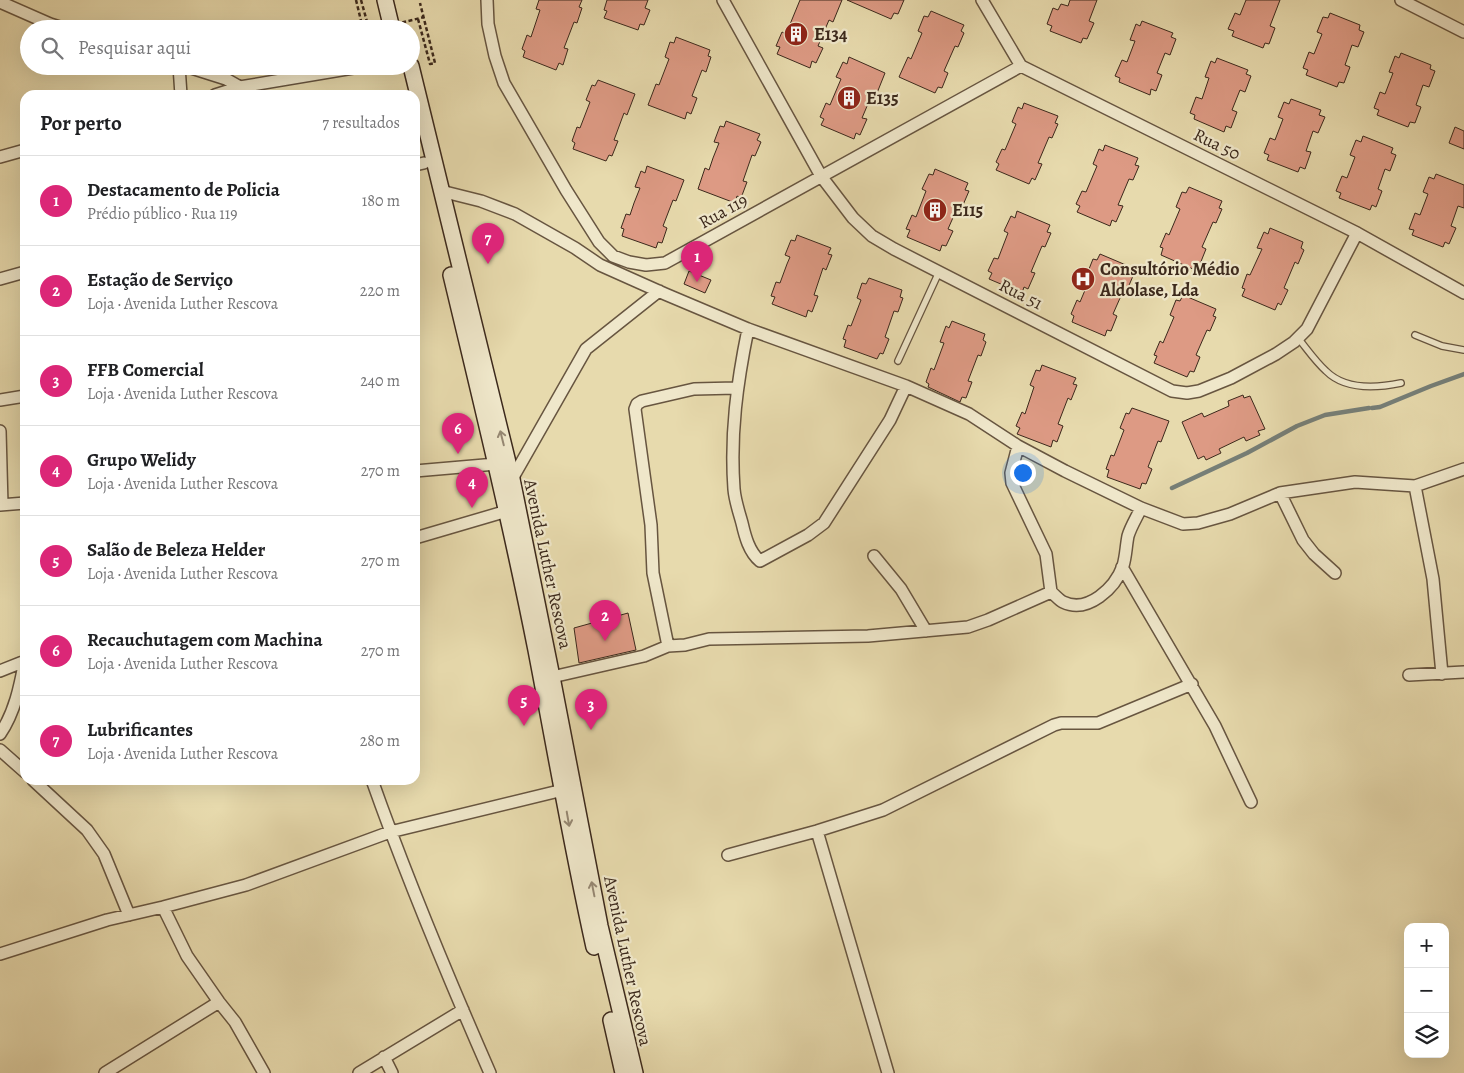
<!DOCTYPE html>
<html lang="pt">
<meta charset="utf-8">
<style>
:root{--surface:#fff;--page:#f6f6f6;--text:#202124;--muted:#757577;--line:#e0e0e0;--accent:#db2777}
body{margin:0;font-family:Alegreya,serif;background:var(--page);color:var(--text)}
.controls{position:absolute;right:15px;bottom:15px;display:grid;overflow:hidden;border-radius:10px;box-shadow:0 5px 20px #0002}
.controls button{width:45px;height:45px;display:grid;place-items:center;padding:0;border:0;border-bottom:1px solid var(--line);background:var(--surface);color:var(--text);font:25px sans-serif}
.you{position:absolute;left:1022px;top:472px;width:18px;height:18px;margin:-12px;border:4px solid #fff;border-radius:50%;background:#1a73e8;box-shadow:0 0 0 8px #1a73e833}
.badge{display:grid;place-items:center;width:32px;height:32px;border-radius:50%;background:var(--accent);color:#fff;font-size:16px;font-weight:700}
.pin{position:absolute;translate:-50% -41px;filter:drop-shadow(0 1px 2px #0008)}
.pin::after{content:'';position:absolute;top:26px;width:18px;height:15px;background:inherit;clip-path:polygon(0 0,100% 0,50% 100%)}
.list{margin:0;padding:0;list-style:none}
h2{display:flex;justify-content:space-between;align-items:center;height:65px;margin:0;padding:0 20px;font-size:21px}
h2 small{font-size:16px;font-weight:400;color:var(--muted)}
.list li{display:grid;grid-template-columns:32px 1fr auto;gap:15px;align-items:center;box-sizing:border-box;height:90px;padding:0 20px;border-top:1px solid var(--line)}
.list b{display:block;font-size:19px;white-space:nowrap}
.list p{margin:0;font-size:16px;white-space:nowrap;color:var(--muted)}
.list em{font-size:16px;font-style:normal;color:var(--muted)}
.icon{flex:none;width:28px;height:28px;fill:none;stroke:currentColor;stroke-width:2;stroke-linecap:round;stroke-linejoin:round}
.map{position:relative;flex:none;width:1464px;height:1073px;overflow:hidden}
.search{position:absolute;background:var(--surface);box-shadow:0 5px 20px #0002;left:20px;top:20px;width:400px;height:55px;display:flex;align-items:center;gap:12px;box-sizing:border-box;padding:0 18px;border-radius:28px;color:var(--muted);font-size:19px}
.panel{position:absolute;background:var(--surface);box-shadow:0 5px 20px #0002;left:20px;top:90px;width:400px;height:695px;border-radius:15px}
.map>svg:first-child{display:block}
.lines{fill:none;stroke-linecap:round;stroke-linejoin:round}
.stream{stroke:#767f78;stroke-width:4.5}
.building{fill:#dd9a84;stroke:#3c291c}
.service-casing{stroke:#675540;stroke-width:8}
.minor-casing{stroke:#675540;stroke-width:14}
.secondary-casing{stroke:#3c291c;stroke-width:18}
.path{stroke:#3c291c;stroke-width:2.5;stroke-dasharray:4 2.5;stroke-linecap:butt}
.service{stroke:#efe7ca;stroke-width:5.5}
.minor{stroke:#efe7ca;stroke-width:11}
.secondary{stroke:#efe7ca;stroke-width:15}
.path-bridge{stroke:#3c291c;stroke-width:2.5;stroke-dasharray:4 2.5;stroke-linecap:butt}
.oneway{stroke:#968873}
.labels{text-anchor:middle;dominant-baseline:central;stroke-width:4.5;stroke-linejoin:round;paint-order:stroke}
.poi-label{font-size:18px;font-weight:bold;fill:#3c291c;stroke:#efe7ca;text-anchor:start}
.street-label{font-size:18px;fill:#3c291c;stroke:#efe7ca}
</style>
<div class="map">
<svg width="1464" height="1073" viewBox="0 0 1464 1073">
<rect width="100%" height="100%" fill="#e7daad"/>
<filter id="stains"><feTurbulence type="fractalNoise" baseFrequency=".004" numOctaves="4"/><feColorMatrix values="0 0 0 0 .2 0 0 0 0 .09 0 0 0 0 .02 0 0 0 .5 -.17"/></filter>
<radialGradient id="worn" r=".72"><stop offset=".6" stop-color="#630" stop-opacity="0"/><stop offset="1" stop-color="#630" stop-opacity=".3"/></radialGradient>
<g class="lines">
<!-- stream -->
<path class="stream" d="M1372,408L1380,407L1431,386L1464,374
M1172,488L1247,453L1297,426L1325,415L1369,408"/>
</g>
<!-- building -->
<path class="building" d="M539,0H582L579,7L582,8L577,23L574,22L564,48L568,49L563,65L559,63L556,70L523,57L525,51L522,49L527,35L531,37L540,10L536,9Z
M607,0H648L645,8L650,10L644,25L640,24L638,30L604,18L607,11L604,10Z
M800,0H842L833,22L829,20L818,46L823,48L816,63L812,61L810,68L777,54L780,47L776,46L782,32L786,34Z
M847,0H904L898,14L894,13L891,19Z
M1070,0H1097L1089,21L1094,23L1087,39L1083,38L1081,43L1050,31L1052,26L1047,24L1053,8L1058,10L1061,4L1068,6Z
M1246,0H1280L1270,26L1275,28L1269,44L1265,43L1263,48L1232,36L1234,31L1228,29L1235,13L1240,15Z
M931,11L964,25L961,31L964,33L958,47L955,46L944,71L948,73L942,88L938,87L935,93L899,77L908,57L911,59L922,33L918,31L924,16L928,17Z
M1330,13L1360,25L1359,30L1364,32L1358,47L1352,45L1345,65L1350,67L1344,83L1339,82L1337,87L1306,75L1308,70L1303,68L1309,52L1314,54L1322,34L1317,32L1323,17L1328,18Z
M1142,21L1173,33L1171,37L1176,39L1170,55L1165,53L1157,73L1162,75L1156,91L1151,89L1150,95L1119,82L1120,78L1115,76L1122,60L1127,62L1135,41L1130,40L1136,24L1140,26Z
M676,37L710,50L708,56L711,57L706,72L702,70L692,96L697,98L691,114L687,112L685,119L648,105L656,84L659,85L669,59L665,57L670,42L674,43Z
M1401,53L1431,65L1430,69L1435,71L1429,87L1423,85L1416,105L1421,107L1415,123L1410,122L1408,127L1377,115L1379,110L1374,108L1380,92L1385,94L1393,73L1389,72L1395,56L1399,58Z
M849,57L885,73L877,93L873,92L862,118L867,119L860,135L856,133L854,139L821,125L824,119L820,117L826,103L830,105L841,79L836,77L843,62L847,64Z
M1217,58L1248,70L1246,74L1251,76L1245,92L1240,90L1232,110L1237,112L1231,128L1226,126L1224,132L1194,119L1195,115L1190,113L1196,97L1202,99L1209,78L1205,77L1211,61L1215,63Z
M598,80L635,94L627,115L624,113L614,140L618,141L612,156L609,155L606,161L573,149L575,143L572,141L577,127L580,128L590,102L586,100L592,85L595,86Z
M1291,99L1321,110L1319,115L1325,117L1318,133L1313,131L1306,151L1311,152L1305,169L1300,167L1298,172L1267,160L1269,155L1264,153L1270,138L1275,140L1283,119L1278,117L1284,102L1289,104Z
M1024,103L1058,116L1055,123L1058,124L1052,138L1049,137L1038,163L1042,164L1035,180L1032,178L1029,184L996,170L999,164L996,162L1002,149L1005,150L1016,124L1012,122L1018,107L1022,109Z
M726,121L760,134L757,140L761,142L755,156L752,155L743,181L747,182L741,198L737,196L735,203L698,189L705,168L709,170L713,158L719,143L714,142L720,126L724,127Z
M1455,127L1464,131V149L1449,143Z
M1363,136L1393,148L1391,153L1396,155L1390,171L1385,169L1378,189L1382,191L1376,207L1372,205L1370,210L1339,198L1341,193L1336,191L1342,176L1347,178L1355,157L1350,155L1356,140L1361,142Z
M1105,145L1138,158L1135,165L1139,166L1133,180L1129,179L1118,205L1123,206L1116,222L1112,220L1110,226L1077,212L1080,206L1076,204L1082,191L1086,192L1097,166L1093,164L1099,149L1103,151Z
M647,166L684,180L676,201L673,200L663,226L667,228L662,243L658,242L656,248L622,236L624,229L621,228L626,214L630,215L634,203L640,188L635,187L641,171L645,173Z
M935,169L968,183L965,190L969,191L963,205L959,204L948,229L953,231L946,246L942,245L940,251L907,237L910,230L906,229L912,215L916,217L926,191L922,189L929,174L933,175Z
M1436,174L1464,185V208L1458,206L1451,226L1456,228L1449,244L1445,242L1443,247L1412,235L1414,230L1409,229L1415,213L1420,215L1428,194L1423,192L1429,177L1434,179Z
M1189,187L1222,201L1219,208L1222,209L1216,223L1213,222L1202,247L1206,249L1200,264L1196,263L1193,269L1161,255L1163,248L1160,247L1166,233L1169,235L1180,209L1176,207L1182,192L1186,193Z
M1017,211L1050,225L1047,232L1051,233L1045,247L1042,246L1031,272L1035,273L1028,289L1024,287L1022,293L989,279L992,273L988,271L994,258L998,259L1008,233L1004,231L1011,216L1015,218Z
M1270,228L1303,242L1301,248L1304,250L1298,264L1295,262L1284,288L1288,290L1281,305L1278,303L1275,310L1242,296L1245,289L1242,288L1247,274L1250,275L1262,249L1257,248L1264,232L1268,234Z
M797,235L831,248L828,254L832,255L826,270L823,268L814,295L818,296L812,312L808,310L806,317L772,304L775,297L771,296L776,282L780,283L787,264L790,257L785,255L791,240L795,241Z
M1100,254L1133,268L1130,275L1133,276L1127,290L1124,289L1113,314L1117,316L1111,331L1107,330L1105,336L1072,322L1074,316L1071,314L1077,300L1080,302L1091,276L1087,274L1093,259L1097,260Z
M689,271L711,280L705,293L684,284Z
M869,278L902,290L900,297L903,298L898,312L894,311L885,337L889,339L883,354L880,353L877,359L844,347L846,340L843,339L848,325L851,326L861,300L857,298L862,283L866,284Z
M1183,295L1216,309L1213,316L1216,317L1210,331L1207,330L1196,355L1200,357L1194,372L1190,371L1187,377L1154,363L1157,356L1154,355L1160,341L1163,343L1174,317L1170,315L1176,300L1180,301Z
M952,321L985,334L983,340L986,342L981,356L978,355L968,381L972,382L966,398L962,397L960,402L928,387L929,384L926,382L931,368L934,370L944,343L940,342L946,326L949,328Z
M1042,365L1076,378L1073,384L1077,385L1071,400L1068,398L1058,424L1063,426L1057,442L1053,440L1051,447L1017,434L1020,428L1016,426L1022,412L1025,414L1034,387L1030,385L1036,370L1040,371Z
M1243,395L1244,398L1250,396L1265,429L1258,431L1260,435L1246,441L1244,437L1219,449L1221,453L1206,460L1204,456L1198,459L1182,422L1202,413L1204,417L1229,406L1228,401Z
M1132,408L1169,421L1161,442L1158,441L1148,467L1152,469L1146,484L1142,483L1140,489L1107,477L1109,470L1106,469L1111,455L1114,456L1124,430L1120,428L1126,413L1129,414Z
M628,613L636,650L579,663L574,628Z"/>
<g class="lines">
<!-- service casing -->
<g class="service-casing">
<path id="service" d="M1415,335L1442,346L1464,350
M1298,338C1307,349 1315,361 1326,371C1345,390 1377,388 1401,383
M898,361L939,272"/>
</g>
<!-- minor casing -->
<g class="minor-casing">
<path id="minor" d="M487,0L488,24L495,56L504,83L566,190L599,242L613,256L629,262L646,265L665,263L1021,66
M723,0L821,176L853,218L872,236L894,249L1172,391L1187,393L1199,391L1231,378L1276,354L1294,342L1307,329L1357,233
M982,0L1021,66L1357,233L1464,293
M1401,0L1464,32
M0,2L50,24L66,29
M179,66L181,95
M185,66L226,79L240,87
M215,95L240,87L365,66
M0,157L25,150
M415,165L424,163
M441,191L481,201L515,214L575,248L600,265L665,294L748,329L906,386L969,414L1018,446L1065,471L1141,508L1183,524L1198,523L1230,514L1280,493L1355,482L1415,486L1464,469
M0,279L25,272
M748,329C737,383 730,434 734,489C735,501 739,512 742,523C745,536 749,552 760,561L808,535L824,523L890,420L906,386
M0,400L25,396
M0,431L2,505
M1018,446L1011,473L1012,483L1046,554L1051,592
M415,471L496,464
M512,479L586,349L659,291
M1415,486L1433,579L1442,674
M1280,493L1303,540L1314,554L1335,573
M0,505L25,503
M415,538L507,511
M874,556L901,589L926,631
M1122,567L1215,726L1251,802
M668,646L653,573L651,525L635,409L637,404L642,401L694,389L736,388
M0,671L25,661
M1409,675L1464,672
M552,677L644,656L668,646L685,645L709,639L868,636L968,627L988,620L1051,592C1055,595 1059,600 1063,602C1088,614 1115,588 1123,566C1126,556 1126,546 1128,536C1131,526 1137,517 1141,508
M0,734C15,712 20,686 25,660
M0,750L25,772
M33,780L87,830L104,854L129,915
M372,780C407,879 448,977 490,1073
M817,831L888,1073
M728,855L817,831L883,810L1054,725L1061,723H1098L1192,684
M163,907L187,956L219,1002L235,1022L264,1073
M0,954L107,920L163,907L246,885L390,832L563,790
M384,1057L392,1073
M105,1073L219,1002
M359,1073L463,1010"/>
</g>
<!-- secondary casing -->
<g class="secondary-casing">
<path id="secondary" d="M385,0L392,29
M411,66L512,479L552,677L600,926L635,1073
M451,275C481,400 511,524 536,650C555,749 572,848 594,947
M611,1020L623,1073"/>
</g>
<!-- path -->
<path class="path" d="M356,0L363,29
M361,0L369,29
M418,19L430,64L435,63L420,3"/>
<!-- service -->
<use href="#service" class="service"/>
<!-- minor -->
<use href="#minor" class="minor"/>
<!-- secondary -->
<use href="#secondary" class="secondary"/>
<!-- path-bridge -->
<path class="path-bridge" d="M377,29L424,17"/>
</g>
<!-- one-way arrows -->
<defs><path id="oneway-shaft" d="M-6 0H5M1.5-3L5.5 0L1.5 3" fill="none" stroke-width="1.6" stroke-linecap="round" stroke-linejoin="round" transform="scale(1.25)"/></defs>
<g class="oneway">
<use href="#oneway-shaft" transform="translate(502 438) rotate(-104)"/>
<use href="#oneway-shaft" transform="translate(568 819) rotate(80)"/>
<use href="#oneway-shaft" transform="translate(593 889) rotate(-101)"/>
</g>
<!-- icons -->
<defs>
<g id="building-disc" transform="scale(1.25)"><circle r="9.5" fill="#8f2418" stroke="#efe7ca"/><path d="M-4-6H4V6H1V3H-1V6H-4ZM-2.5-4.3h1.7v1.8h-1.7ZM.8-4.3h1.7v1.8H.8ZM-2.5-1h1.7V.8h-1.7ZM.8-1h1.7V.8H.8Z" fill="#fff"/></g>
<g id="hospital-disc" transform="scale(1.25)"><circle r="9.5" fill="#8f2418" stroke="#efe7ca"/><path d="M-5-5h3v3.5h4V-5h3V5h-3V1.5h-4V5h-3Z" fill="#fff"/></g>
</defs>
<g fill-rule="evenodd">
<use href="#building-disc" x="796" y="34"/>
<use href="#building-disc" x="849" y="98"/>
<use href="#building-disc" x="935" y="210"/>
<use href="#hospital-disc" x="1083" y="279"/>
</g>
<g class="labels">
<!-- poi labels -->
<g class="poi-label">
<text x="814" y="34">E134</text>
<text x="866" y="98">E135</text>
<text x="952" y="210">E115</text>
<text x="1100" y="269">Consultório Médio<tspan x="1100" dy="21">Aldolase, Lda</tspan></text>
</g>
<!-- street labels -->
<g class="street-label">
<text transform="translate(1217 144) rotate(26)">Rua 50</text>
<text transform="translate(723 211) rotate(-29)">Rua 119</text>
<text transform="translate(1021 294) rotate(27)">Rua 51</text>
<text transform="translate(548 564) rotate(78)">Avenida Luther Rescova</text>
<text transform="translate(628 961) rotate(78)">Avenida Luther Rescova</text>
</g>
</g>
<rect width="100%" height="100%" filter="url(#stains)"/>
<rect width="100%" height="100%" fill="url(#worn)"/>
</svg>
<div class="controls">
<button>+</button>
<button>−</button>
<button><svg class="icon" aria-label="layers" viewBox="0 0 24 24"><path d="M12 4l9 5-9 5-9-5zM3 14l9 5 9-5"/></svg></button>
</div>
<div class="you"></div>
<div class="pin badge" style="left:697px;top:282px">1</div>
<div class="pin badge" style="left:605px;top:641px">2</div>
<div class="pin badge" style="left:591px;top:730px">3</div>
<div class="pin badge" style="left:472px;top:508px">4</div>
<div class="pin badge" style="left:524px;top:726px">5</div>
<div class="pin badge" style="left:458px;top:454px">6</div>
<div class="pin badge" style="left:488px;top:264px">7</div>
<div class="search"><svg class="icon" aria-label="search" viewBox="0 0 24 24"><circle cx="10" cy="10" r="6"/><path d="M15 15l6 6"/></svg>Pesquisar aqui</div>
<section class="panel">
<h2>Por perto<small>7 resultados</small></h2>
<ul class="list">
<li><span class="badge">1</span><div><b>Destacamento de Policia</b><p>Prédio público · Rua 119</p></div><em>180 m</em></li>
<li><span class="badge">2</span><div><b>Estação de Serviço</b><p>Loja · Avenida Luther Rescova</p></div><em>220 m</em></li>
<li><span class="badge">3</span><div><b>FFB Comercial</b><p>Loja · Avenida Luther Rescova</p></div><em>240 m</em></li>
<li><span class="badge">4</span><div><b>Grupo Welidy</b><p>Loja · Avenida Luther Rescova</p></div><em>270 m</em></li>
<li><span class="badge">5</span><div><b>Salão de Beleza Helder</b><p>Loja · Avenida Luther Rescova</p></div><em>270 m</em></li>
<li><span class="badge">6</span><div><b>Recauchutagem com Machina</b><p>Loja · Avenida Luther Rescova</p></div><em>270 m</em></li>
<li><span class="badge">7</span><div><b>Lubrificantes</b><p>Loja · Avenida Luther Rescova</p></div><em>280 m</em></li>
</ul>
</section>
</div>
